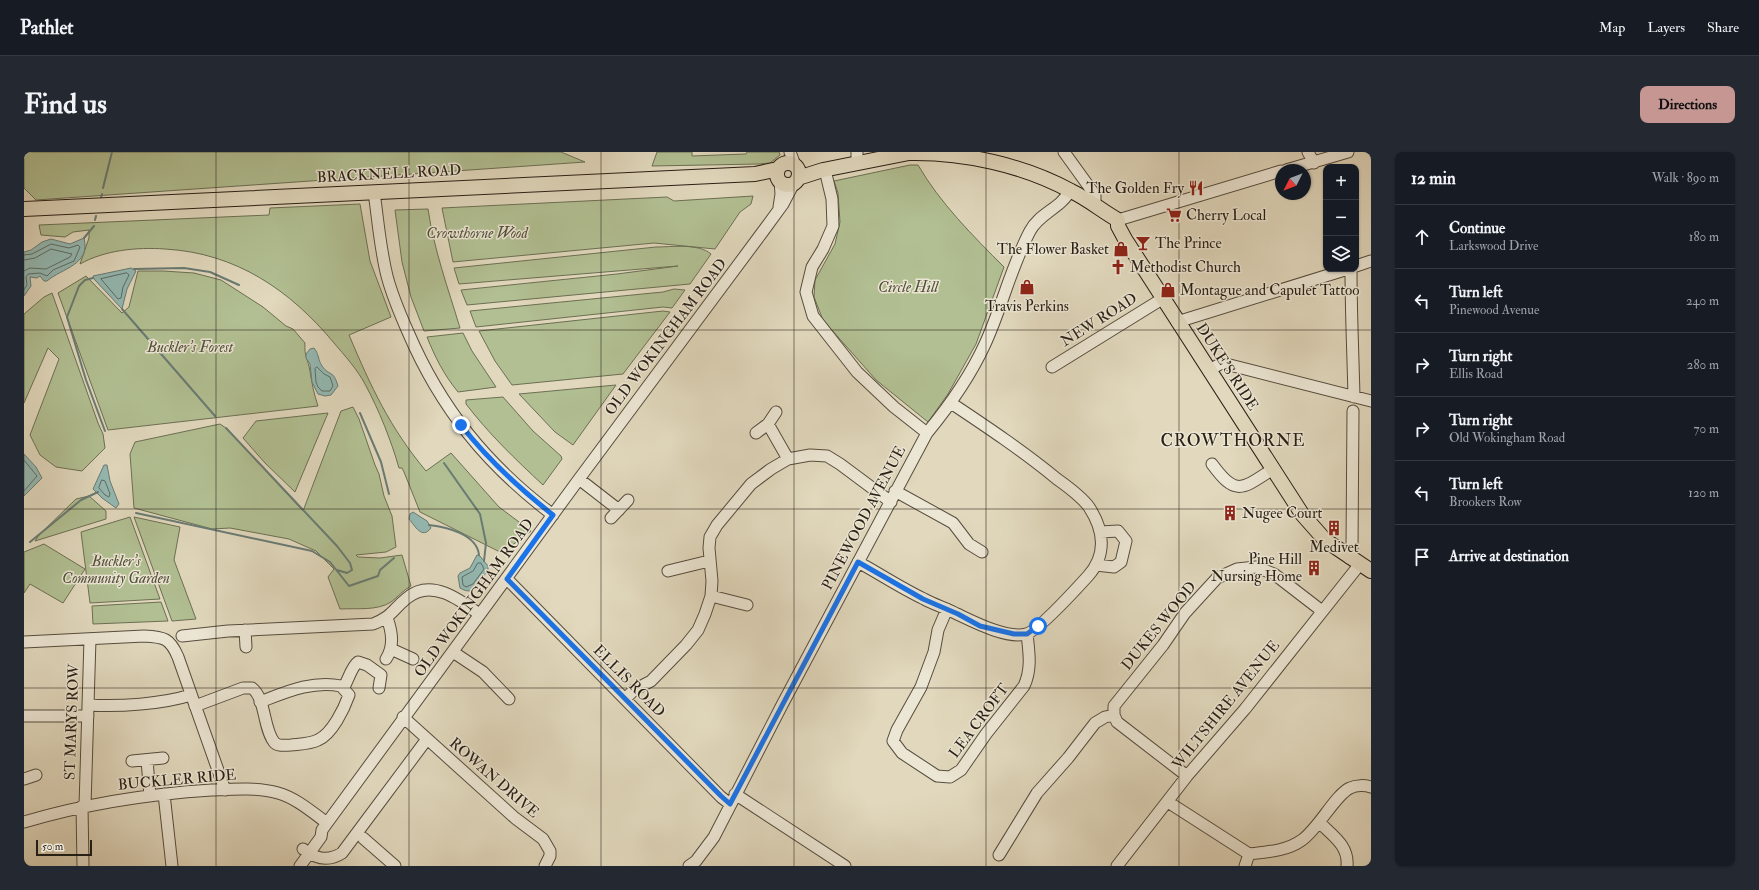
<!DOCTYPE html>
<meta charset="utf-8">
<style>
:root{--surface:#171b24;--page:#242831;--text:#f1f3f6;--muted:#9ea1a6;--line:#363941;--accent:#c59692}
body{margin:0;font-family:"IM FELL Double Pica",serif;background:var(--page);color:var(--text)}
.controls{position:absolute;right:12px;top:12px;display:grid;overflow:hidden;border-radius:8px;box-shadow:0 1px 3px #0004}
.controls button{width:36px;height:36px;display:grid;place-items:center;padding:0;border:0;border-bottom:1px solid var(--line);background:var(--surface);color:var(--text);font:20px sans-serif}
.compass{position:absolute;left:1251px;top:12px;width:36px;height:36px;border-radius:50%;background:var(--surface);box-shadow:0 1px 3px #0004;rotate:228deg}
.scale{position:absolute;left:12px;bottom:10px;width:56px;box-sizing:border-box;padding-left:4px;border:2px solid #281f15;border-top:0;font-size:11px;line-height:14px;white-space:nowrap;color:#281f15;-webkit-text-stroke:3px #ece6d4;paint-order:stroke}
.stop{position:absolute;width:12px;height:12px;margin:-9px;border:3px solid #1a73e8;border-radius:50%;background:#fff}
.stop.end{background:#1a73e8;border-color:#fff;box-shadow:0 1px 4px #0008}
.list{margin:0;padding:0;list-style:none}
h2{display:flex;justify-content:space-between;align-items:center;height:52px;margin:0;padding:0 16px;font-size:17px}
h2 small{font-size:13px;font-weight:400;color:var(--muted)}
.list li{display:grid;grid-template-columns:26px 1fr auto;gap:12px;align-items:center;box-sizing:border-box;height:64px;padding:0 16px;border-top:1px solid var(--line)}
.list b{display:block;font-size:15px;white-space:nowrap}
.list p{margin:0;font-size:13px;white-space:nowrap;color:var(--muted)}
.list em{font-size:13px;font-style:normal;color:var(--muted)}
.icon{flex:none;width:22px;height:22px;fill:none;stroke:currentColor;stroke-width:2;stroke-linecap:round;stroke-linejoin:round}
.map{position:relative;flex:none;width:1347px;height:714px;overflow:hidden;border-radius:8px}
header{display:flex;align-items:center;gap:24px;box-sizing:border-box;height:56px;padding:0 20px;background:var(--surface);border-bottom:1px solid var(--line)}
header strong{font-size:19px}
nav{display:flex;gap:22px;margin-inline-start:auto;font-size:14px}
.intro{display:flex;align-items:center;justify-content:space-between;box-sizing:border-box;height:96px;padding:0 24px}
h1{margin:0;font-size:28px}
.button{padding:10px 18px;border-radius:8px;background:var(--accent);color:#111;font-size:14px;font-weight:700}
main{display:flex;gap:24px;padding:0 24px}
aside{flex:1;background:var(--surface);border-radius:8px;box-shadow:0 1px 3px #0004}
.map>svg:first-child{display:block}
.green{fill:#b1bf92;stroke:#6c6f54}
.water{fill:#94b9b3;stroke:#697b74}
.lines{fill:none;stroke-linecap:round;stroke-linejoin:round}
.shore{stroke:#5e6c64;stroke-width:1}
.stream{stroke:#697b74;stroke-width:2}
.minor-casing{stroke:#564d3f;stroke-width:13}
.major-casing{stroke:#281f15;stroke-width:16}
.minor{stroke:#ece6d4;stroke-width:11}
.major{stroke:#e1d8bd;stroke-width:14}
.route{stroke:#1a73e8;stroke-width:5}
.grid{fill:none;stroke:#281f15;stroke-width:1;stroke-opacity:0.55}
.labels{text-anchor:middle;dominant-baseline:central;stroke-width:3;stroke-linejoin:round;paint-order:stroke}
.street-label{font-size:15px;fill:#281f15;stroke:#ece6d4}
.poi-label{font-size:15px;fill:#281f15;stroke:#ece6d4;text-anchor:start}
.park-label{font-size:15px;font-style:italic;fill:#514f3a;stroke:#ece6d4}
.quarter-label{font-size:17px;letter-spacing:1px;fill:#281f15;stroke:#ece6d4}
</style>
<header>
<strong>Pathlet</strong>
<nav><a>Map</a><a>Layers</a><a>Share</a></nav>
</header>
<div class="intro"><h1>Find us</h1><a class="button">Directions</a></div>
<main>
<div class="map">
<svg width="1347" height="714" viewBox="0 0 1347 714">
<rect width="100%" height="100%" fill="#e1d8bd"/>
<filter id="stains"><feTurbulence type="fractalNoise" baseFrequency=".005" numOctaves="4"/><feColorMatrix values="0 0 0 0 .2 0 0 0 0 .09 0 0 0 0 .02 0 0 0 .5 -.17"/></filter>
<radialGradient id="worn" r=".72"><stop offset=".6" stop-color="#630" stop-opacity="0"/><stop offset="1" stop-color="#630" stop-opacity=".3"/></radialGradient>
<!-- green -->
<path class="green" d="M0,0H537L561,10L12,48L0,36Z
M633,0H668V4L722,2L723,0H755L756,3L746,11L735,12L628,14Z
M886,13H894C916,51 949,84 980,115L952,192L924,242L904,270L852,228L799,168L790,145L791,128L811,92L816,70L814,41L810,29Z
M729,44L727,52L716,60L691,97L630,91L429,110L418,56L643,45L650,49Z
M336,52L346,109L367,165L325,183C347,235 366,276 402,319L427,301L475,355L507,379L478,401L396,360L380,320L378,316H375C367,288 355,258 341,232C333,217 321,204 310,191C266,138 212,101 141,97C113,95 81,98 56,112L65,86V78L49,80L41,85L17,83L15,73L245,63L246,56Z
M404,57C410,98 424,136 436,176L400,179L387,145L378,110L371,58Z
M632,95C648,95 674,91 687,102L666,132L443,153L437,138L593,122L654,114L435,132L430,116Z
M114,119H139L170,121L197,128L239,155L262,174L269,177L281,191C280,205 284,207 286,219C288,232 290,242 294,254L84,278L34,141L62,124L98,161L105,155Z
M650,137L661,138L648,156L639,155L452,175L446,159L639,140Z
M28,141L74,271L79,282L81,296L58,319L32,315L16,303L6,283L35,207L24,196L0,251V162L20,145Z
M639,159L646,160L599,222L488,233L471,209L455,179Z
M439,181L448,199L472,235L434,240C420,223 411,205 403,185Z
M592,233L549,293L531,280L495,242Z
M479,245L509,279L537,304L538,307L519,333C491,307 465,282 442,252V248Z
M329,255L335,267L351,313L355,322L360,344L368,364L372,395L362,400L332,403L334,405L356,406L378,403L387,434C379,438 374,445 367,450C353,459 333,456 316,457L304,425L310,417L292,399L265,387L206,376L188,377L110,356L106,302L111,290L196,272L202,276L279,359L317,259Z
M304,261L271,340L241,311L219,286L232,269Z
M65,344L82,359V367L11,389L15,383L52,347Z
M106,365L136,447L66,451L57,380Z
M110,365L156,375L150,408L172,467L148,469Z
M20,392L61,417L39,451L6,432L0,441V400Z
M137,450L144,469L69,472L68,454Z"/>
<!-- water -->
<path class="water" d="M60,86C67,113 38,116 23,129H20L16,124L13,126L6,125L7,134L0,144V100L7,98L18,90L27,87L46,92Z
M107,116L112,119L103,137L98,157L70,127L69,124Z
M290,196C295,202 294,208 298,214C306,225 309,217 314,234L307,243L301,244L294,242L288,230L286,212L282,206V202L286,197Z
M0,302L12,315L18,326L0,344Z
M80,313H83L86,329L95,352L92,356L78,346L69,337Z
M389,360L403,369L407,376C398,388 391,374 385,367L386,362Z
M453,403L456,404L464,414V418C456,428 452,446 436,436L434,424L436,421L446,416Z"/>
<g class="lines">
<!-- shore -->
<path class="shore" d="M0,103L8,102L27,92L45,96L54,93L56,95L50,109L29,118L23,124L16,121L4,122L2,125L3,133L0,138
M0,108L11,106L27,97L48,102L46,105L22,117L6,116L0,119
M103,121L105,123L99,135L97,146L94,147L77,127Z
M293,215L300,222L306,225L309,234L306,239H298L294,235L292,230L291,217Z
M0,308L13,324L0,339
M78,328L81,329L86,342L85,345L81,343L75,336Z
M454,411H457L460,417L449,432L442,435L439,433L438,425L449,419Z"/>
<!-- stream -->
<path class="stream" d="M79,36L88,0
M77,46L78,42
M71,68L72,64
M60,86L70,74
M110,117L160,116L186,120L215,133
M69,126L61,128L55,134L43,165L62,228L81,279
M98,157L191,264
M336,261L357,310L365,342
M202,276L313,394L326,411L328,418L323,421L313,418
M420,311L456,362L462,391L460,409
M112,361L288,399L306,410L325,434L354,424L356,418L370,406
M405,373C422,375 453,382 455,403
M6,390L57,348L74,340"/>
<!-- minor casing -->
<g class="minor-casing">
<path id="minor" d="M766,0L771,13
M1040,0L1071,43V53
M1284,0L1290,11
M833,11V0
M801,18L808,47L809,74L799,97L788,115L782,140L789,164L833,220L870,255L903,281
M1262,18L1324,0
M350,40C354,68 356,96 363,124C368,143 376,162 384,180C417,257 463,313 529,363
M755,55L757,42L756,29
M1094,68L1257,19
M1332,114L1347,109
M1327,117C1327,160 1329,202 1330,245
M1153,170L1324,117
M1028,215L1138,147
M1185,218L1198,211L1347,249
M744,272L764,307
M732,281L744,272L752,260
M1188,312C1212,345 1218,337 1249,317
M555,327L595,358
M871,339L929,371L945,392L958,400
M587,366L604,348
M1325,406L1328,396L1329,259
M834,410C856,422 877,436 900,447C911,453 922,456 933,462C950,470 983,487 1002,482C1014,479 1054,435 1064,424C1083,403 1080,378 1065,355C1057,344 1044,335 1033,327C999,299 963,275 927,251
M1072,413L1090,415L1097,410L1102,389L1094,379L1077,380
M644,419L685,409
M483,427L697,645L706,652
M687,444L723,453
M923,457L914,478L910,500L897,535L873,578L869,589L878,601L913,624L926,625L937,618L962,582L1000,534C1008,517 1005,500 1003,482
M221,478L222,495
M158,484L204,479L349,472C369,464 368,458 383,446C407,426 435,447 455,462
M0,490L120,484C140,485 146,486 154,505L201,638
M367,497L389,507
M429,500L459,520L485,547
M362,507C370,495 368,479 363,466
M320,535C324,528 328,514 334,510L343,513L357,523L355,536
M601,547L610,538L627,529L662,493L674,478L681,462L687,444L688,429L685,396L686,385L693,373L727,332L747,317L764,307L786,303L803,304L816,312L867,350
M65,553C95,555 138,552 167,543
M171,554L219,536H228C242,547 239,576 250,590C254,595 261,593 267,593C276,592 286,592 294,588C308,582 320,557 325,543L317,534C289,528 262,540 236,550
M0,564H64
M379,565L491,666L519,687L526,699V704L521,714
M123,608L126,644
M108,609L139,606
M1163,624L1093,570L1090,563V554L1139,493L1161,461L1193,426L1213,417L1232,415L1250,422L1298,459
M0,627L12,623
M140,642L148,714
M711,642L821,714
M1144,650L1225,702C1243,700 1263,699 1278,688C1295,676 1311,643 1326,636C1332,633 1341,633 1347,635
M58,654L59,714
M61,654L66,487
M0,670C61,652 124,642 188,638C209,637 233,635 254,641C272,646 288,660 303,671
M1296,671C1309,684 1325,694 1323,714
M339,686L371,714
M279,697C292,707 304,710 318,701L403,587
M975,703L1013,641L1044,606L1071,571L1081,565L1090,563
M276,714L297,685L298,678L303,671L555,327L740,78L759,52L770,31
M665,714L672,709L690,685L758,553L903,281C926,253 946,225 961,192C978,155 987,115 1006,79C1015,61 1038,56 1046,38
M1093,714L1163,624L1221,557L1336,412
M1221,714L1225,702"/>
</g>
<!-- major casing -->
<g class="major-casing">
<path id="major" d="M753 22a11 11 0 1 1 22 0a11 11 0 1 1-22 0Z
M774,26L799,18L885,1C940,0 999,13 1047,39C1064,47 1078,59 1094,68V74L1101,87L1278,362L1301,388L1347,419
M0,57L731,22L754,17"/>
</g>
<!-- minor -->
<use href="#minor" class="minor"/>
<!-- major -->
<use href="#major" class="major"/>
</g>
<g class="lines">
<!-- route -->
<path class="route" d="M437,273C464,308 495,336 529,363L483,427L697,644L706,652L834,410L899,447L934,462L956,474L990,482H1003L1014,474"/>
</g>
<!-- grid -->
<path class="grid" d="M192,0V714M385,0V714M577,0V714M770,0V714M962,0V714M1155,0V714M0,178H1347M0,357H1347M0,536H1347"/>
<!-- icons -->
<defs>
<g id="restaurant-bare" transform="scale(1.2)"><path d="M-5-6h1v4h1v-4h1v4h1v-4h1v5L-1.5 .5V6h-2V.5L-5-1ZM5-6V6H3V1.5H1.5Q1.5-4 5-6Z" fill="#8f2418" stroke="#ece6d4" stroke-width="2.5" paint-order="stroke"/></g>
<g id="supermarket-bare" transform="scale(1.2)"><path d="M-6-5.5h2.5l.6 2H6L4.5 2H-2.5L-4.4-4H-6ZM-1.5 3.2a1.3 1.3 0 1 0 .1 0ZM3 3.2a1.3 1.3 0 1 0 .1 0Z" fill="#8f2418" stroke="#ece6d4" stroke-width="2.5" paint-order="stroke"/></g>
<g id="bar-bare" transform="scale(1.2)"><path d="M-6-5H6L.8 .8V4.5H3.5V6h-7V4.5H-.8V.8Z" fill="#8f2418" stroke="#ece6d4" stroke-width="2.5" paint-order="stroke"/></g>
<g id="shop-bare" transform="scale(1.2)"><path d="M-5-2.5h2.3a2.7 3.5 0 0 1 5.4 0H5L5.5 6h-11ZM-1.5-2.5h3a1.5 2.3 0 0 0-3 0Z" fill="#8f2418" stroke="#ece6d4" stroke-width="2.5" paint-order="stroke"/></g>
<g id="church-bare" transform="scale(1.2)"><path d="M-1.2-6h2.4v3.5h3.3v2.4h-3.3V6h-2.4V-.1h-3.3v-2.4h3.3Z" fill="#8f2418" stroke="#ece6d4" stroke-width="2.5" paint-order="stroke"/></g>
<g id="building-bare" transform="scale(1.2)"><path d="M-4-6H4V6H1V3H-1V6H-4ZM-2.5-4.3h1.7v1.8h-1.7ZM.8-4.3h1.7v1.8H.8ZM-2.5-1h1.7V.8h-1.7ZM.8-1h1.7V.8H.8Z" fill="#8f2418" stroke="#ece6d4" stroke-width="2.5" paint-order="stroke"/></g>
</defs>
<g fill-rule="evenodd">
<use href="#restaurant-bare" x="1172" y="36"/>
<use href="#supermarket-bare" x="1150" y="63"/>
<use href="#bar-bare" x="1119" y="91"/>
<use href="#shop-bare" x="1097" y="97"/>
<use href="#church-bare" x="1094" y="115"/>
<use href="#shop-bare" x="1003" y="135"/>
<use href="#shop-bare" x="1144" y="138"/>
<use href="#building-bare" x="1206" y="361"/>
<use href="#building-bare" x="1310" y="376"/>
<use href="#building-bare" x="1290" y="416"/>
</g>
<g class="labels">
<!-- street labels -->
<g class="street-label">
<text transform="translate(365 22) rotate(-3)">BRACKNELL ROAD</text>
<text transform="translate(1075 168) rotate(-32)">NEW ROAD</text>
<text transform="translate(642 185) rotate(-53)">OLD WOKINGHAM ROAD</text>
<text transform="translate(1203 215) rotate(57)">DUKE'S RIDE</text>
<text transform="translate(840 366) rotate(-62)">PINEWOOD AVENUE</text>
<text transform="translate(450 446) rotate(-54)">OLD WOKINGHAM ROAD</text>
<text transform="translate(1135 474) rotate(-51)">DUKES WOOD</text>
<text transform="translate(605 529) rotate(45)">ELLIS ROAD</text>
<text transform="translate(1202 553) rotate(-51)">WILTSHIRE AVENUE</text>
<text transform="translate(955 569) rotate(-53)">LEA CROFT</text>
<text transform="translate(48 570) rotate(-88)">ST MARYS ROW</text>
<text transform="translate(470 626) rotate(41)">ROWAN DRIVE</text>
<text transform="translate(153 628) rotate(-5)">BUCKLER RIDE</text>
</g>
<!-- poi labels -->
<g class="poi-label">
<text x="1160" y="36" text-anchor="end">The Golden Fry</text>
<text x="1162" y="63">Cherry Local</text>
<text x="1131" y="91">The Prince</text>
<text x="1085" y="97" text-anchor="end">The Flower Basket</text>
<text x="1106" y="115">Methodist Church</text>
<text x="1156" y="138">Montague and Capulet Tattoo</text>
<text x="1003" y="154" text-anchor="middle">Travis Perkins</text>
<text x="1218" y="361">Nugee Court</text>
<text x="1310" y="395" text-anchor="middle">Medivet</text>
<text x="1278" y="407" text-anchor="end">Pine Hill<tspan x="1278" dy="17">Nursing Home</tspan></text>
</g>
<!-- park labels -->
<g class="park-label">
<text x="453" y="81">Crowthorne Wood</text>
<text x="884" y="135">Circle Hill</text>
<text x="166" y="195">Buckler's Forest</text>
<text x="92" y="409">Buckler’s<tspan x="92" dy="17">Community Garden</tspan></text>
</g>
<!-- quarter labels -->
<g class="quarter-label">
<text x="1209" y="288">CROWTHORNE</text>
</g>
</g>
<rect width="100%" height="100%" filter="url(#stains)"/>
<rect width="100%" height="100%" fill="url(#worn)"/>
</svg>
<div class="controls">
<button>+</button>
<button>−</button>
<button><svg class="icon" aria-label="layers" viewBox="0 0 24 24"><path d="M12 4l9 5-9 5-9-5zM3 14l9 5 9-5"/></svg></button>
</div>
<svg class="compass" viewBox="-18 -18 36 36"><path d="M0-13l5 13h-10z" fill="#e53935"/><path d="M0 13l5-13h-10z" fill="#9ea1a6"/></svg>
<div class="scale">50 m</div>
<div class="stop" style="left:1014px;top:474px"></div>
<div class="stop end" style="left:437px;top:273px"></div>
</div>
<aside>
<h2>12 min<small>Walk · 890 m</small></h2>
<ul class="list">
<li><svg class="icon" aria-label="ahead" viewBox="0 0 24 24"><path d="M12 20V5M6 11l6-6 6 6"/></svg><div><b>Continue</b><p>Larkswood Drive</p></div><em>180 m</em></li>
<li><svg class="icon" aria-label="left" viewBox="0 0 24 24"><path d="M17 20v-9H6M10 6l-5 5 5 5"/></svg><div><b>Turn left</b><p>Pinewood Avenue</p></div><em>240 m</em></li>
<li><svg class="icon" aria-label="right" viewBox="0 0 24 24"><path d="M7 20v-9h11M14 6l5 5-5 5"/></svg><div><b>Turn right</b><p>Ellis Road</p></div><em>280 m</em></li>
<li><svg class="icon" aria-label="right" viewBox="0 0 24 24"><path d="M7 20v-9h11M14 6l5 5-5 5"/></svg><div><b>Turn right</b><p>Old Wokingham Road</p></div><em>70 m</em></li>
<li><svg class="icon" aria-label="left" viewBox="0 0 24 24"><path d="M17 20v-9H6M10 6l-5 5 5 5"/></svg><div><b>Turn left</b><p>Brookers Row</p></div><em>120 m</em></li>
<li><svg class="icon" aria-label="arrive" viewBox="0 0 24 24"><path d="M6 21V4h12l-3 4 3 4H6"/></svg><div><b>Arrive at destination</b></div></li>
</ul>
</aside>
</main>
